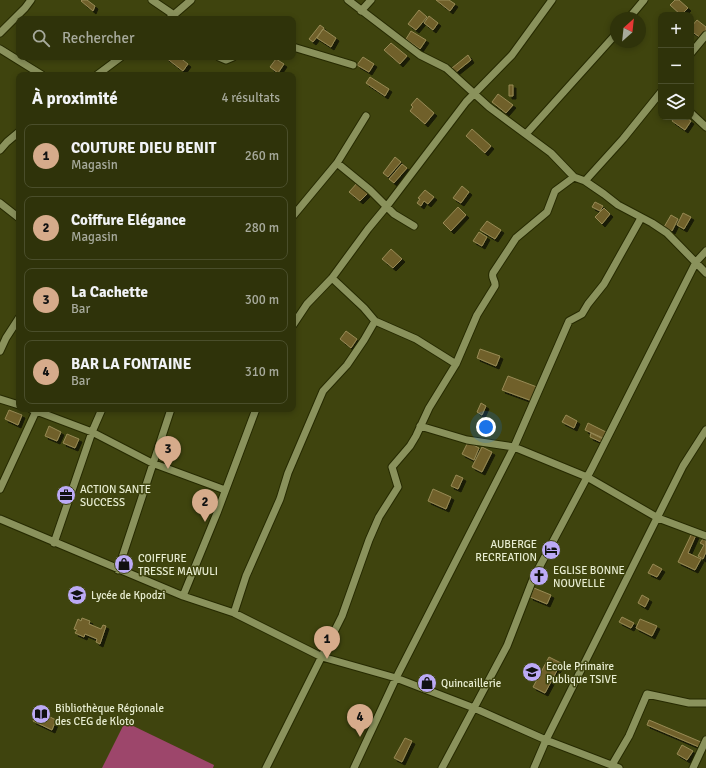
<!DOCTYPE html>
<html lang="fr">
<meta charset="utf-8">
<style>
:root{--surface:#2f330a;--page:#3b3f18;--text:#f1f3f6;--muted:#a7aa9c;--line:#4a4e2b;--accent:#d6ab8b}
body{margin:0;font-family:Signika,sans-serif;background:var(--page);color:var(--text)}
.controls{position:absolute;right:12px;top:12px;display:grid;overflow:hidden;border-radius:8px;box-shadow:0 2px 6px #0003}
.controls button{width:36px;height:36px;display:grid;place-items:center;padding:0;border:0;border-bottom:1px solid var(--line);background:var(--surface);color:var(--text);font:20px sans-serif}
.compass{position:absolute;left:610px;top:12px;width:36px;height:36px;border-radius:50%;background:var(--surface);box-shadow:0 2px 6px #0003;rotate:27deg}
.you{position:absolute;left:486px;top:427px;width:14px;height:14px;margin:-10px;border:3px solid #fff;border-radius:50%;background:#1a73e8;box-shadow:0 0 0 6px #1a73e833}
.badge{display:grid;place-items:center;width:26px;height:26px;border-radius:50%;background:var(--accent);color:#111;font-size:13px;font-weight:700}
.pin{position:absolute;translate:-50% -33px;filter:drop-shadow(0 1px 2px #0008)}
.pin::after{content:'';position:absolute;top:21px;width:14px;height:12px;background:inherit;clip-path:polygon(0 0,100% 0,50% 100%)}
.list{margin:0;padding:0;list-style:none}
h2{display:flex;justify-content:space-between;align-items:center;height:52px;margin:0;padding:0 16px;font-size:17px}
h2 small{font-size:13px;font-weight:400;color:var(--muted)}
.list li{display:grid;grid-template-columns:26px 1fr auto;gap:12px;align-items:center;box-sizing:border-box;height:64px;margin:0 8px 8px;padding:0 8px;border:1px solid var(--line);border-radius:8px}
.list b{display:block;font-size:15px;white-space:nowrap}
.list p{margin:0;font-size:13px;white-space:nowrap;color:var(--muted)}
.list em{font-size:13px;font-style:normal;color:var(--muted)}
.icon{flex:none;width:22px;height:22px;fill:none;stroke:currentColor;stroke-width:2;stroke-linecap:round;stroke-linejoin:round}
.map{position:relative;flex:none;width:706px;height:768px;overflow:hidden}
.search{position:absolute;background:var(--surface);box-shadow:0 2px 6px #0003;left:16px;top:16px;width:280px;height:44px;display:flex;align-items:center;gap:10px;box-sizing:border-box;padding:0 14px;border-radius:8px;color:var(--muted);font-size:15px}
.panel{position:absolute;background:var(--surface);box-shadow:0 2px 6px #0003;left:16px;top:72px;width:280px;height:340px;border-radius:8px}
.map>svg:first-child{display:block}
.green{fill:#9d466b}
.building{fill:#6f612c;stroke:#988a54;filter:url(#shadow)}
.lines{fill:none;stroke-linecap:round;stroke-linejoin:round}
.minor-casing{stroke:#262a01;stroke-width:9}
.minor{stroke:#8a925c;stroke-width:7}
.labels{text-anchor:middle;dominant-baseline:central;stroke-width:3;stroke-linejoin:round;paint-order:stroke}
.poi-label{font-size:11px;fill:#e7ecd0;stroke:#3f440e;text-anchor:start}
</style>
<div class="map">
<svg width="706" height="768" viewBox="0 0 706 768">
<defs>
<filter id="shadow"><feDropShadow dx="3" dy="3" stdDeviation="0" flood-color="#0009"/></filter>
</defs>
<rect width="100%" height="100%" fill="#3f440e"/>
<!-- green -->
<path class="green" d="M125,722L214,765L213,768H102Z"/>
<!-- building -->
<path class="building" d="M82,0H87L95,6L93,11L81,1Z
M436,0H449L455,4L450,11Z
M675,0H679L688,8L681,15L670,5Z
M419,10L427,17L416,30L408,24Z
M429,16L438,23L433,30L424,23Z
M697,20L706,27V31L701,38L691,31V27Z
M320,25L324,28L313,42L309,39Z
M323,29L336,38L331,47L317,38Z
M411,31L426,40L420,49L406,39Z
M391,43L407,56L400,64L384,50Z
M468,55L471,60L456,72L452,68Z
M165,57H179L188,64L183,71Z
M363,57L374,64L369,72L357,65Z
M276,59L284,64L278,73L270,67Z
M370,77L389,89L385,96L366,83Z
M509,85H513V96H509Z
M498,94L513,105L506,113L492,102Z
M417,98L434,113L425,124L410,111L413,107L411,105Z
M675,117H685L691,121L685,130L672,121Z
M472,129L491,146L485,153L466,136Z
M395,157L401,162L388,177L383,173Z
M402,164L407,168L394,183L389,179Z
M358,182L369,192L360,201L349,192Z
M462,186L469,192L461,203L453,198Z
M425,190L434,197L428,204L424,201L421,206L417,203L420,199L418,198Z
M595,202L603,206L600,211L592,207Z
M458,207L466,215L451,231L443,223Z
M604,208L610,214L602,224L595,217Z
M683,213L691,217L684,229L677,225Z
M671,215L678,219L672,231L664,227Z
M487,221L501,230L495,239L480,230Z
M479,232L487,237L482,246L473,241Z
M391,249L402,259L393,268L382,259Z
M346,331L357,339L351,348L340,339Z
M480,349L500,356L496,366L477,358Z
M508,376L537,387L532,401L502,390Z
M481,403L486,406L482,415L477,412Z
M9,410L22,415L18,425L5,419Z
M566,415L577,421L574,428L562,422Z
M588,423L606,432L603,438L585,430Z
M49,426L61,432L57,441L45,436Z
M591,433L603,439L601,442L590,437Z
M67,434L79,439L75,448L63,443Z
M468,442L479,448L474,460L462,454Z
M482,447L492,452L482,472L472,467Z
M456,475L463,478L458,489L451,486Z
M433,489L451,497L446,509L428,501Z
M692,533L696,535L688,553L701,559L695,570L678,562Z
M703,539L706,541V552L703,559L698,556L704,545L700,543Z
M653,564L662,569L657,577L648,573Z
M534,588L551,595L547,604L530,597Z
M642,595L649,599L645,607L638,603Z
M622,617L634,623L631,628L619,622Z
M82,618L90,621L89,624L101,629L103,625L106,626L100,644L96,642L97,639L85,634L84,637L75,633L77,630L74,629L78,619L81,621Z
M640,619L657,626L652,636L636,628Z
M549,657L561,663L545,693L533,687Z
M38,711L56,720L52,730L33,721Z
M649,720L701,742L699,747L647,725Z
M405,738L412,741L402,762L394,758Z
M682,745L693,751L687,760L677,754Z"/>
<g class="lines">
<!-- minor casing -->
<g class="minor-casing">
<path id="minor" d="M152,0L174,15
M348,0L420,55L446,68L489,107L551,153L574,177L585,181L604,194L618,205L652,223L667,233L706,273
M361,11L371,0
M629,18L644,0
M169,19L191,0
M0,33L25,8L31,0
M293,47L353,65
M0,49L42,75
M691,53L706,35
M219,57L226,60L233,57
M97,75L121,57
M691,113L706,127
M526,134L616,34
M0,150L7,142L19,132
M337,163L370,190L394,214L414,226
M585,181L623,139L661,92
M0,203L19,218
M293,216L337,163L366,116
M332,278L364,308L375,321L416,339L456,364
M293,325L307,304L332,278L368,229L387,206L466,102L512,55L552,0
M0,351L6,338L19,318
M0,399L19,405
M31,409L92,432L152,463L225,490
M420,426L467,440L514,447L587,477L658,518L706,536
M0,489L37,409
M0,519L183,596L234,613L322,657L396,678L474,708L546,740L619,768
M54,543L92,432L102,409
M118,570L171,409
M183,596L217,513L256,409
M234,613L246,576L280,499L288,473L323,391L347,365L364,340L375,321
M612,765L629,736L647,694L689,703H706
M266,768L342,616L369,540L379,517L398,487L392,467L410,446L416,436L429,408L456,364L477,315L495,286C496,281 491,278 493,273L516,238L547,212L555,191L574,177
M354,768L396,678L514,447L569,321L582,314L588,304L604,284L641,218
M442,768L507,646L533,579L592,468L696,262L706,251
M534,768L546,740L683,466L706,430
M693,768L706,740"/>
</g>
<!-- minor -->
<use href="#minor" class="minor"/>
</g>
<!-- icons -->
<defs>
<g id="office-disc" transform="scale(1)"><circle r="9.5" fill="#bcaaf5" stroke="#3f440e"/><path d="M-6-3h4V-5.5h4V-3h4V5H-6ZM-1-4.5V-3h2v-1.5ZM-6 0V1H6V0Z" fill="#111"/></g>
<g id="hotel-disc" transform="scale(1)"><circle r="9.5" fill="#bcaaf5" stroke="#3f440e"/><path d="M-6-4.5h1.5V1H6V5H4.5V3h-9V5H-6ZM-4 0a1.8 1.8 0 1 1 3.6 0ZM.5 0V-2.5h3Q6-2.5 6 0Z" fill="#111"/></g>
<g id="shop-disc" transform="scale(1)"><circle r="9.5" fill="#bcaaf5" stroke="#3f440e"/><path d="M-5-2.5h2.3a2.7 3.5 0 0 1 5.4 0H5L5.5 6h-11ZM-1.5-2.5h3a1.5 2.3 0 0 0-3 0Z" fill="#111"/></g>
<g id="church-disc" transform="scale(1)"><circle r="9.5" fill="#bcaaf5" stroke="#3f440e"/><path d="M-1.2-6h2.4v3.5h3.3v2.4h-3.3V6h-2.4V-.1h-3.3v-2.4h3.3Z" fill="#111"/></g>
<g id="school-disc" transform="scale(1)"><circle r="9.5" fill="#bcaaf5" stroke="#3f440e"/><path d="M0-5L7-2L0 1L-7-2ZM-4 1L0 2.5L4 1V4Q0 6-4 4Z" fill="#111"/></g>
<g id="library-disc" transform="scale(1)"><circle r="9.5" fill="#bcaaf5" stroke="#3f440e"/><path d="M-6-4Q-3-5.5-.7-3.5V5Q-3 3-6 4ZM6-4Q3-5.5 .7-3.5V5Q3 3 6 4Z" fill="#111"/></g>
</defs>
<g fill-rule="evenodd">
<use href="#office-disc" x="66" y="495"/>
<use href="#hotel-disc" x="551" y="550"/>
<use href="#shop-disc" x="124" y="564"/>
<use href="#church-disc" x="539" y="576"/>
<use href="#school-disc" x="77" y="595"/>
<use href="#school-disc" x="532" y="672"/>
<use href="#shop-disc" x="427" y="683"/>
<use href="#library-disc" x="41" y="714"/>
</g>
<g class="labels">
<!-- poi labels -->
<g class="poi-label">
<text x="80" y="489">ACTION SANTE<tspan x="80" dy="13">SUCCESS</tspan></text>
<text x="537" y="544" text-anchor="end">AUBERGE<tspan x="537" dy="13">RECREATION</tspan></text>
<text x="138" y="558">COIFFURE<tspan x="138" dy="13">TRESSE MAWULI</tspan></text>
<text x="553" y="570">EGLISE BONNE<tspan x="553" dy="13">NOUVELLE</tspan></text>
<text x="91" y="595">Lycée de Kpodzi</text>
<text x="546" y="666">Ecole Primaire<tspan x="546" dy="13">Publique TSIVE</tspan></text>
<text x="441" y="683">Quincaillerie</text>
<text x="55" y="708">Bibliothèque Régionale<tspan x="55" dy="13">des CEG de Kloto</tspan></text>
</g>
</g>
</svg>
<div class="controls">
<button>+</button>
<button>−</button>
<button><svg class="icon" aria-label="layers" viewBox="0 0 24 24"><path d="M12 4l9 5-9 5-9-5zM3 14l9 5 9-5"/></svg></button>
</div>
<svg class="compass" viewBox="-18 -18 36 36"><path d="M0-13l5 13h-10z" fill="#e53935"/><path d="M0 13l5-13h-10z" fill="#a7aa9c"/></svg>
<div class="you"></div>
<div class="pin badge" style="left:327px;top:659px">1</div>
<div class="pin badge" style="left:205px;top:522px">2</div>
<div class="pin badge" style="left:168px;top:469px">3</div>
<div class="pin badge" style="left:360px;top:737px">4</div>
<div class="search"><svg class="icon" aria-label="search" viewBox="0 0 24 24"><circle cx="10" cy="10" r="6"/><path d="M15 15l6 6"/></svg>Rechercher</div>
<section class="panel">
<h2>À proximité<small>4 résultats</small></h2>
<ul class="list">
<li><span class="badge">1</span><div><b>COUTURE DIEU BENIT</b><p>Magasin</p></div><em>260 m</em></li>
<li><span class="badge">2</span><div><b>Coiffure Elégance</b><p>Magasin</p></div><em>280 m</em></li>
<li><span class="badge">3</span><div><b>La Cachette</b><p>Bar</p></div><em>300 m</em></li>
<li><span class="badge">4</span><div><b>BAR LA FONTAINE</b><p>Bar</p></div><em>310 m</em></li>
</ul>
</section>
</div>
